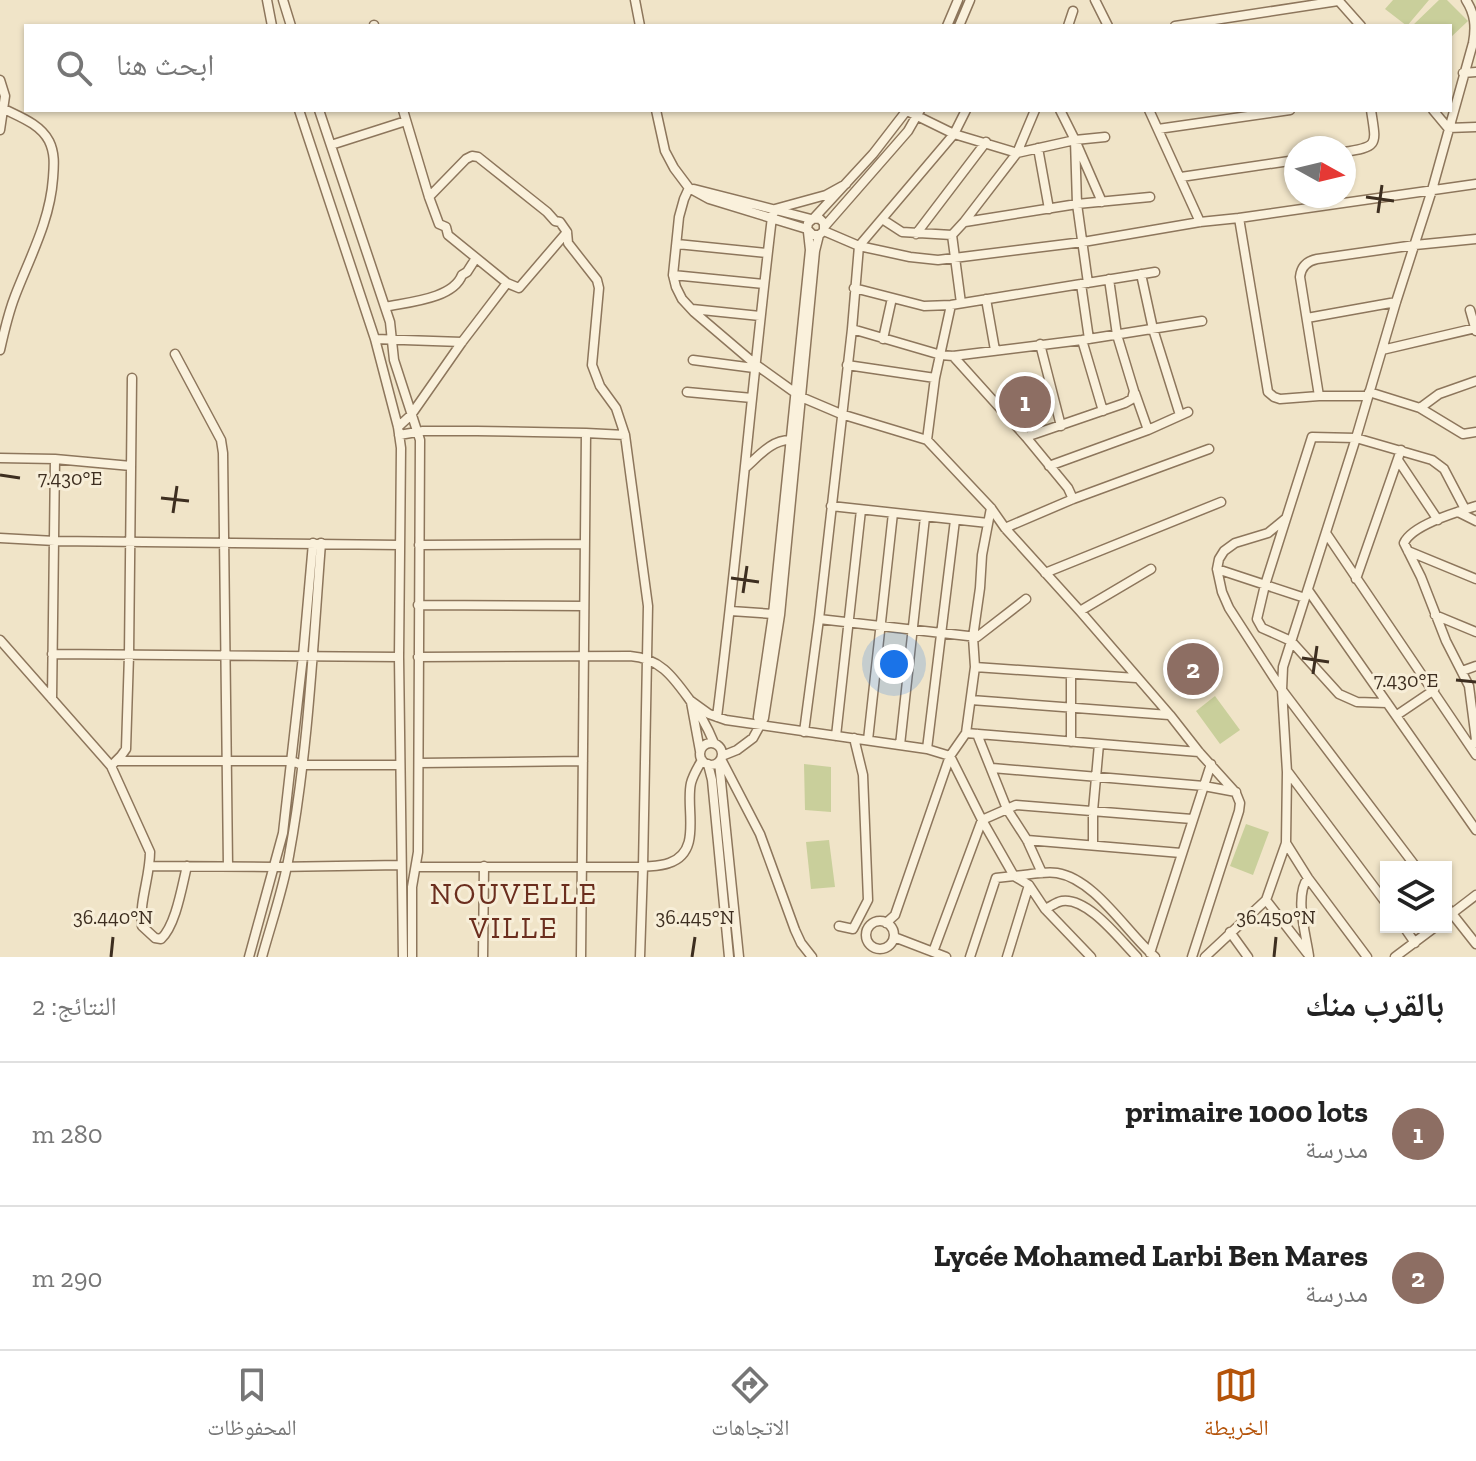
<!DOCTYPE html>
<html lang="ar">
<meta charset="utf-8">
<style>
:root{--surface:#fff;--page:#f2f2f2;--text:#222;--muted:#767676;--line:#e0e0e0;--accent:#b45309}
body{margin:0;font-family:"Zilla Slab","Noto Naskh Arabic",serif;background:var(--page);color:var(--text);direction:rtl}
.controls{position:absolute;right:24px;bottom:24px;display:grid;overflow:hidden;border-radius:0px;box-shadow:0 2px 6px #0004}
.controls button{width:72px;height:72px;display:grid;place-items:center;padding:0;border:0;border-bottom:2px solid var(--line);background:var(--surface);color:var(--text);font:40px sans-serif}
.compass{position:absolute;left:1284px;top:136px;width:72px;height:72px;border-radius:50%;background:var(--surface);box-shadow:0 2px 6px #0004;rotate:98deg}
.you{position:absolute;left:894px;top:664px;width:28px;height:28px;margin:-20px;border:6px solid #fff;border-radius:50%;background:#1a73e8;box-shadow:0 0 0 12px #1a73e833}
.badge{display:grid;place-items:center;width:52px;height:52px;border-radius:50%;background:var(--accent);color:#fff;font-size:26px;font-weight:700}
.pin{position:absolute;translate:-50% -50%;border:4px solid #fff;box-shadow:0 2px 8px #0006}
.list{margin:0;padding:0;list-style:none}
h2{display:flex;justify-content:space-between;align-items:center;height:104px;margin:0;padding:0 32px;font-size:34px}
h2 small{font-size:26px;font-weight:400;color:var(--muted)}
.list li{display:grid;grid-template-columns:52px 1fr auto;gap:24px;align-items:center;box-sizing:border-box;height:144px;padding:0 32px;border-top:2px solid var(--line)}
.list b{display:block;font-size:30px;white-space:nowrap}
.list p{margin:0;font-size:26px;white-space:nowrap;color:var(--muted)}
.list em{font-size:26px;font-style:normal;color:var(--muted)}
.icon{flex:none;width:44px;height:44px;fill:none;stroke:currentColor;stroke-width:2;stroke-linecap:round;stroke-linejoin:round}
.map{position:relative;flex:none;width:1476px;height:957px;overflow:hidden;direction:ltr}
.search{position:absolute;background:var(--surface);box-shadow:0 2px 6px #0004;left:24px;right:24px;top:24px;height:88px;display:flex;align-items:center;gap:20px;box-sizing:border-box;padding:0 28px;border-radius:0px;color:var(--muted);font-size:30px}
.sheet{height:392px;background:var(--surface)}
nav{display:flex;justify-content:space-around;align-items:center;box-sizing:border-box;height:112px;border-top:2px solid var(--line);background:var(--surface);font-size:22px;color:var(--muted)}
nav a{display:grid;justify-items:center;gap:4px}
nav .on{color:var(--accent)}
.map>svg:first-child{display:block}
.green{fill:#c9cf9b}
.lines{fill:none;stroke-linecap:round;stroke-linejoin:round}
.minor-casing{stroke:#8d765c;stroke-width:11}
.minor{stroke:#faf1dc;stroke-width:8}
.ticks{fill:none;stroke:#3d2e20;stroke-width:3}
.labels{text-anchor:middle;dominant-baseline:central;stroke-width:6;stroke-linejoin:round;paint-order:stroke}
.quarter-label{font-size:30px;letter-spacing:2px;fill:#6b2e1e;stroke:#f7eed8}
.ticks-label{font-size:20px;text-anchor:middle;fill:#3d2e20;stroke:#f7eed8;stroke-width:6;stroke-linejoin:round;paint-order:stroke}
</style>
<div class="map">
<svg width="1476" height="957" viewBox="0 0 1476 957">
<rect width="100%" height="100%" fill="#f0e4c8"/>
<!-- green -->
<path class="green" d="M1393,0H1429L1407,26L1385,9Z
M1439,0H1447L1468,21L1450,38V26H1412Z
M1215,696L1240,730L1220,744L1196,711Z
M804,764L831,767V812L805,810Z
M1246,824L1269,832L1253,875L1230,866Z
M829,840L835,887L811,889L806,842Z"/>
<g class="lines">
<!-- minor casing -->
<g class="minor-casing">
<path id="minor" d="M267,0L272,26
M283,0L291,26
M635,0L640,26
M1095,0L1108,26
M1338,0L1361,26
M374,25V26
M947,26L958,0
M959,26L970,0
M1068,26L1073,11
M1175,26L1338,1
M1463,73L1476,72
M0,80L5,96L0,130
M299,110L375,339L398,427L401,448L399,657L403,957
M319,110L390,322L394,360L420,440L418,852L412,887V957
M403,110L429,197L439,224L446,227L448,235L507,283
M656,110L665,151L674,168L689,188L709,199L807,229
M1060,110L1075,140L1102,202
M1149,110L1200,222
M1433,110L1448,128L1476,127
M907,111L954,134L1017,153L1075,140L1105,137
M1158,129L1290,110
M1075,140L1077,204L1088,283
M331,145L406,121
M1038,148L1049,209
M1344,152C1380,147 1376,144 1371,110
M1181,177L1296,160
M689,188L684,199L679,217L673,275L676,287L682,299L694,312L755,364L801,397L841,414L927,440L991,508L1005,528L1080,611L1170,715L1199,752L1236,793L1240,803L1239,811L1192,957
M694,189L811,219
M429,197L466,159L472,156L478,157L547,212L555,221L560,222L567,232L568,243L597,280L599,288L592,365L600,386L616,408L625,435L648,606L643,867L640,957
M814,218L873,154L907,110
M1239,218L1268,392L1274,397L1280,399L1319,396H1368
M882,219L902,232L952,235L964,222L1017,153L1035,110
M965,222L1077,204L1150,197
M825,226L908,131L920,110
M824,231V223L820,219L814,218L808,223L807,229L813,235H819L824,231L859,246L910,257L938,260L1083,242L1200,222L1239,218L1476,184
M916,234L986,142
M952,235L961,303
M677,244L767,253
M1141,274L1153,329L1180,415
M673,275L764,284
M1081,284L1089,339
M854,288L924,306L951,305L1155,272
M986,299L995,350
M385,307C408,302 453,299 462,275L467,272L476,258
M692,309L760,316
M1470,310L1476,331
M1307,318L1396,302
M852,329L941,355L953,356L1082,340L1202,321
M375,339L462,342
M883,339L892,298
M1082,340L1103,411
M1040,344L1061,426
M0,350C4,332 8,314 15,296C30,257 50,221 53,178C54,165 55,153 49,141C40,124 20,117 4,109
M1382,350L1476,328
M175,354L221,440L223,453L228,866
M953,356L1026,437L1068,488L1073,499
M693,360L754,368
M847,365L935,378
M687,392L752,398
M1369,392L1420,408L1463,434L1476,432
M1135,393L1148,430L1188,412
M1319,396L1300,277C1301,267 1307,261 1317,259L1415,245L1476,239
M1420,408L1439,394L1476,381
M398,427L411,415L462,342L507,283L519,288L567,232
M399,435L423,431H477L586,433L625,435
M1026,437L1125,403L1132,399L1134,391L1117,335L1109,279
M927,440L935,378L951,305
M0,458L55,459L131,466
M1398,460L1438,520
M1049,466L1148,430
M745,468C759,456 771,440 790,440
M831,506L988,523
M1458,512L1476,521
M1285,519L1268,533L1235,543L1224,551L1219,559L1217,569L1222,592L1229,608L1282,690L1416,867
M1005,528L1073,499L1209,449
M1326,533L1476,755
M0,538L55,541L400,545
M419,545L584,544
M1408,551L1476,579
M1217,569L1305,598
M1045,573L1221,502
M1356,579L1401,450
M1308,590L1476,830
M418,605L584,606
M731,611L773,614
M1080,611L1151,569
M1435,615L1476,632
M819,619L977,637L1026,599
M0,640L111,766L150,852C150,877 139,901 142,926L155,938L161,939C176,925 182,886 187,866
M52,654L399,657
M418,657L630,656C660,658 673,677 689,699C700,713 707,726 714,743
M975,667L1136,678
M1462,671L1476,666
M1071,674V742
M52,699L55,459
M971,700L1169,715
M691,701L709,714L726,720L927,749L950,756L982,820L1014,876C1028,875 1044,871 1057,873C1095,879 1127,933 1155,957
M691,702L700,751
M1387,703L1357,702L1339,694L1291,641L1262,628L1257,619L1265,585L1312,437L1356,438L1432,460L1444,469L1465,509
M1397,715L1434,690
M717,717C738,551 752,384 772,217L775,209L826,195L846,184
M758,717L773,614L810,250L808,232
M804,732L819,619L852,329L859,246L954,134L966,110
M966,733L1199,752
M977,734L1007,809L1027,840L1042,873
M836,736L861,510
M868,740L893,513
M700 754a11 11 0 1 1 22 0a11 11 0 1 1-22 0Z
M900,745L925,517
M1471,747L1476,740L1469,686L1446,641L1421,577L1404,543C1412,525 1457,512 1476,506
M927,749L955,520
M722,756L737,750L753,738L764,718L780,615L815,251L819,235
M721,759L760,834L795,930L801,943L812,957
M117,761H292L302,765H399
M719,762L739,957
M419,763L583,761
M708,764L712,780L729,957
M111,766L121,756L126,749L129,655L132,378
M992,768L1204,786L1236,792
M1288,772L1386,903
M1027,840L1181,853
M1286,843L1308,878L1367,957
M1093,844V811L1099,744
M150,866L274,867L401,865
M416,867H643C651,866 661,866 669,863C703,852 685,808 691,783C693,775 698,767 702,760
M1308,878C1294,895 1306,935 1309,956
M1266,900L1307,953
M1446,906L1476,944
M1045,909C1050,907 1056,902 1062,901C1088,897 1120,940 1137,957
M1446,918L1476,895
M866 935a14 14 0 1 1 28 0a14 14 0 1 1-28 0Z
M886,923L895,915L950,756L966,733L975,667L973,637L980,588L982,555L991,508
M839,926L853,929L868,900L863,775L854,738
M1404,927L1415,943
M1230,932L1248,957
M894,937L946,957
M933,952L982,820L1016,805L1192,819
M1150,953L1211,764
M249,957L283,833L303,656L313,543
M262,957C271,924 283,890 289,856C308,753 313,647 321,543
M483,957L484,866
M581,957L586,433
M970,957L996,878L1014,876L1029,885L1045,909L1091,957
M1007,957L1029,885
M1205,957L1266,900L1286,843L1287,772L1282,690L1283,667L1356,438L1396,302L1432,190L1473,43C1476,27 1475,14 1466,0
M1395,957L1435,927"/>
</g>
<!-- minor -->
<use href="#minor" class="minor"/>
</g>
<!-- ticks -->
<path class="ticks" d="M1366,197L1394,201M1378,213L1382,185M0,475L20,478M161,498L189,501M173,513L177,486M731,578L759,582M743,593L747,566M1302,658L1329,662M1313,674L1317,646M1456,680L1476,682M111,957L113,937M692,957L695,937M1274,957L1276,937"/>
<g class="labels">
<!-- quarter labels -->
<g class="quarter-label">
<text x="514" y="894">NOUVELLE<tspan x="514" dy="34">VILLE</tspan></text>
</g>
</g>
<g class="ticks-label">
<text x="70" y="485">7.430°E</text>
<text x="1406" y="687">7.430°E</text>
<text x="113" y="924">36.440°N</text>
<text x="695" y="924">36.445°N</text>
<text x="1276" y="924">36.450°N</text>
</g>
</svg>
<div class="controls">
<button><svg class="icon" aria-label="layers" viewBox="0 0 24 24"><path d="M12 4l9 5-9 5-9-5zM3 14l9 5 9-5"/></svg></button>
</div>
<svg class="compass" viewBox="-18 -18 36 36"><path d="M0-13l5 13h-10z" fill="#e53935"/><path d="M0 13l5-13h-10z" fill="#767676"/></svg>
<div class="you"></div>
<div class="pin badge" style="left:1025px;top:402px;background:#8d6e63">1</div>
<div class="pin badge" style="left:1193px;top:669px;background:#8d6e63">2</div>
<div class="search"><svg class="icon" aria-label="search" viewBox="0 0 24 24"><circle cx="10" cy="10" r="6"/><path d="M15 15l6 6"/></svg>ابحث هنا</div>
</div>
<section class="sheet">
<h2>بالقرب منك<small>النتائج: 2</small></h2>
<ul class="list">
<li><span class="badge" style="background:#8d6e63">1</span><div><b>primaire 1000 lots</b><p>مدرسة</p></div><em>280 m</em></li>
<li><span class="badge" style="background:#8d6e63">2</span><div><b>Lycée Mohamed Larbi Ben Mares</b><p>مدرسة</p></div><em>290 m</em></li>
</ul>
</section>
<nav>
<a class="on"><svg class="icon" aria-label="map" viewBox="0 0 24 24"><path d="M3 6l6-2 6 2 6-2v14l-6 2-6-2-6 2zM9 4v14M15 6v14"/></svg>الخريطة</a>
<a><svg class="icon" aria-label="directions" viewBox="0 0 24 24"><path d="M12 3l9 9-9 9-9-9zM9 14v-3h6M13 9l2 2-2 2"/></svg>الاتجاهات</a>
<a><svg class="icon" aria-label="saved" viewBox="0 0 24 24"><path d="M7 4h10v16l-5-4-5 4z"/></svg>المحفوظات</a>
</nav>
